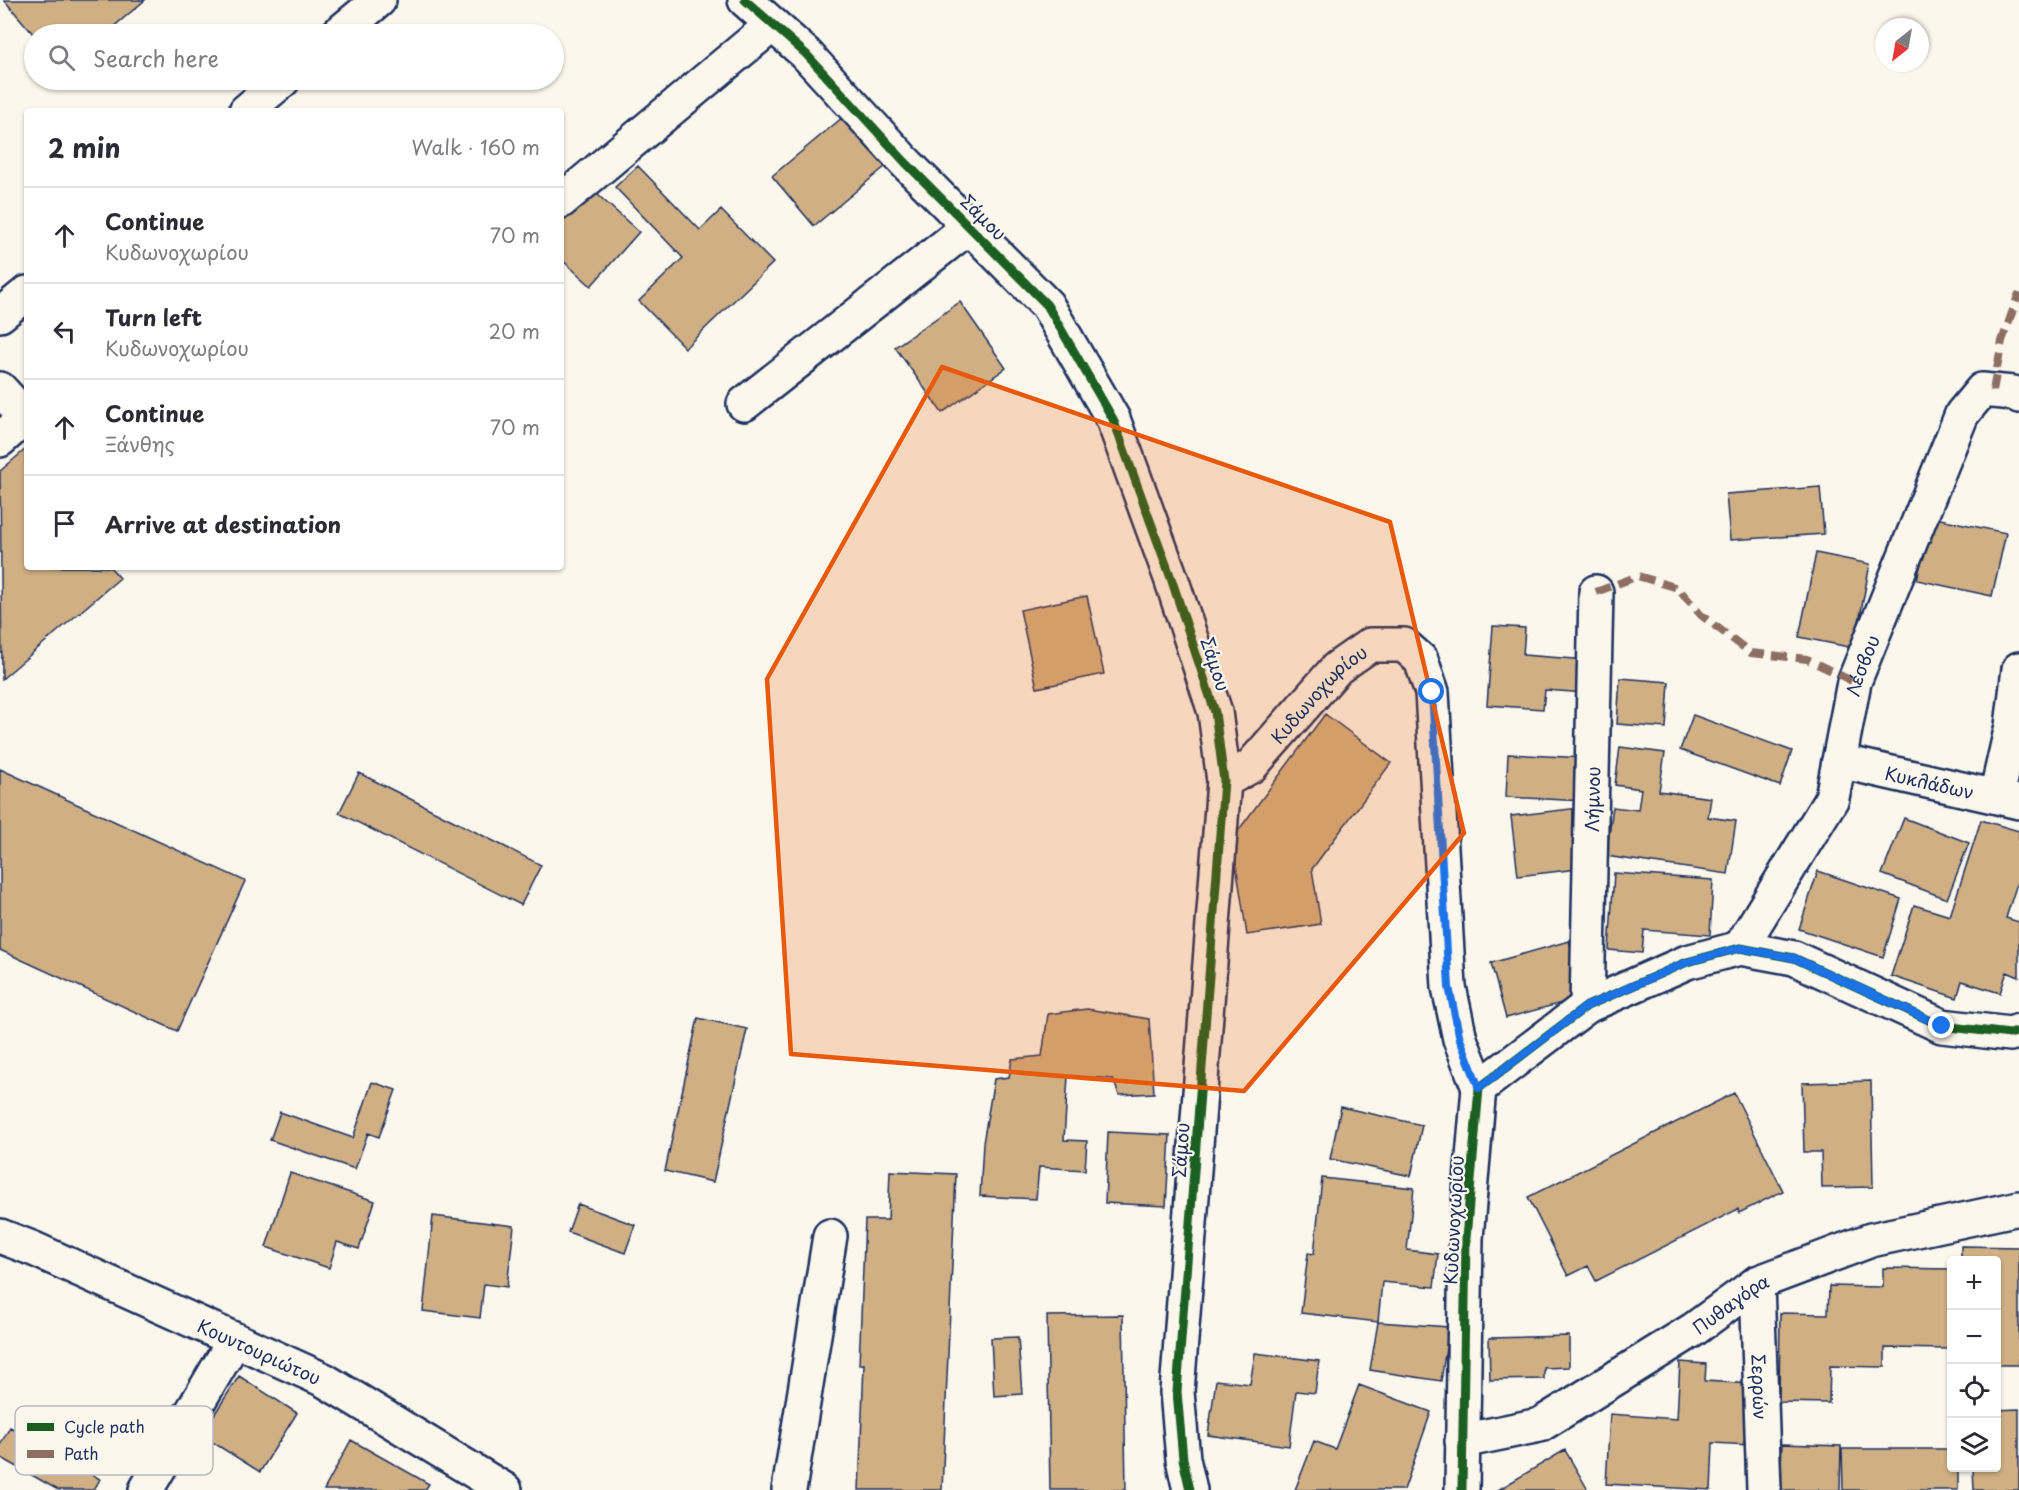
<!DOCTYPE html>
<meta charset="utf-8">
<style>
:root{--surface:#fff;--page:#f7f7f7;--text:#2b2b33;--muted:#7c7c81;--line:#e1e1e2}
body{margin:0;font-family:"Playpen Sans",sans-serif;background:var(--page);color:var(--text)}
.controls{position:absolute;right:18px;bottom:18px;display:grid;overflow:hidden;border-radius:6px;box-shadow:0 2px 4px #0004}
.controls button{width:54px;height:54px;display:grid;place-items:center;padding:0;border:0;border-bottom:2px solid var(--line);background:var(--surface);color:var(--text);font:30px sans-serif}
.compass{position:absolute;left:1875px;top:18px;width:54px;height:54px;border-radius:50%;background:var(--surface);box-shadow:0 2px 4px #0004;rotate:211deg}
.stop{position:absolute;width:18px;height:18px;margin:-14px;border:4px solid #1a73e8;border-radius:50%;background:#fff}
.stop.end{background:#1a73e8;border-color:#fff;box-shadow:0 2px 6px #0008}
.list{margin:0;padding:0;list-style:none}
h2{display:flex;justify-content:space-between;align-items:center;height:78px;margin:0;padding:0 24px;font-size:26px}
h2 small{font-size:20px;font-weight:400;color:var(--muted)}
.list li{display:grid;grid-template-columns:39px 1fr auto;gap:18px;align-items:center;box-sizing:border-box;height:96px;padding:0 24px;border-top:2px solid var(--line)}
.list b{display:block;font-size:22px;white-space:nowrap}
.list p{margin:0;font-size:20px;white-space:nowrap;color:var(--muted)}
.list em{font-size:20px;font-style:normal;color:var(--muted)}
.icon{flex:none;width:33px;height:33px;fill:none;stroke:currentColor;stroke-width:2;stroke-linecap:round;stroke-linejoin:round}
.map{position:relative;flex:none;width:2019px;height:1490px;overflow:hidden}
.search{position:absolute;background:var(--surface);box-shadow:0 2px 4px #0004;left:24px;top:24px;width:540px;height:66px;display:flex;align-items:center;gap:15px;box-sizing:border-box;padding:0 21px;border-radius:33px;color:var(--muted);font-size:22px}
.panel{position:absolute;background:var(--surface);box-shadow:0 2px 4px #0004;left:24px;top:108px;width:540px;height:462px;border-radius:6px}
.map>svg:first-child{display:block}
.building{fill:#cfaf83;stroke:#1b2f5e;stroke-width:1.5}
.lines{fill:none;stroke-linecap:round;stroke-linejoin:round}
.minor-casing{stroke:#1b2f5e;stroke-width:38}
.major-casing{stroke:#1b2f5e;stroke-width:38}
.minor{stroke:#fbf7ec;stroke-width:33}
.major{stroke:#fbf7ec;stroke-width:33}
.quiet{stroke:#8d6e63;stroke-width:8;stroke-dasharray:15 8;stroke-linecap:butt}
.cycleway-casing{stroke:#fbf7ec;stroke-width:13}
.cycleway{stroke:#1b5e20;stroke-width:9}
.route{stroke:#1a73e8;stroke-width:8}
.marked{fill:#e8590c;fill-opacity:0.2;stroke:#e8590c;stroke-width:4.5;stroke-linejoin:round}
.labels{text-anchor:middle;dominant-baseline:central;stroke-width:4.5;stroke-linejoin:round;paint-order:stroke}
.street-label{font-size:18px;fill:#1b2f5e;stroke:#fbf7ec}
.key{fill:#fbf7ec;stroke:#b8bbc1;stroke-width:1.5}
.key-label{font-size:16px;fill:#1b2f5e}
</style>
<div class="map">
<svg width="2019" height="1490" viewBox="0 0 2019 1490">
<rect width="100%" height="100%" fill="#fbf7ec"/>
<filter id="ink" filterUnits="userSpaceOnUse"><feTurbulence type="fractalNoise" baseFrequency=".0167" numOctaves="2"/><feDisplacementMap in="SourceGraphic" scale="12" xChannelSelector="R" yChannelSelector="G"/><feConvolveMatrix kernelMatrix="1 2 1 2 8 2 1 2 1" color-interpolation-filters="sRGB"/></filter>
<g filter="url(#ink)">
<!-- building -->
<path class="building" d="M4,0H145L105,34L34,35Z
M843,117L886,166L814,226L772,176Z
M638,166L700,230L721,210L773,263L685,348L639,301L683,258L615,187Z
M589,187L639,232L591,286L561,259V218Z
M960,302L1006,368L942,413L895,347Z
M27,448V567H110L120,578L2,679L0,471Z
M1820,487L1824,534L1730,540L1726,494Z
M1931,517L2006,533L1992,596L1917,580Z
M1816,553L1870,564L1854,648L1799,637Z
M1087,596L1104,674L1037,688L1020,610Z
M1493,626L1525,628L1523,655L1588,660L1586,693L1545,690L1543,709L1487,705Z
M1620,678L1669,682L1666,728L1617,724Z
M1325,714L1391,763L1312,869L1321,924L1247,935L1232,839Z
M1693,715L1792,751L1780,786L1680,750Z
M1620,747L1665,753L1659,791L1711,798L1708,817L1736,821L1728,874L1606,856L1613,807L1638,810L1641,789L1615,785Z
M1508,754L1585,758L1583,801L1506,797Z
M0,769L245,881L177,1031L0,950Z
M359,773L541,865L521,905L339,813Z
M1579,808L1586,868L1518,876L1511,816Z
M1904,818L1969,843L1947,899L1882,874Z
M1981,820L2019,831V877L2006,918L2019,922V977L2007,972L2000,993L1962,981L1957,998L1891,976L1914,905L1950,916Z
M1818,871L1901,899L1883,957L1799,929Z
M1614,873L1713,880L1710,935L1644,930L1642,953L1609,950Z
M1569,941L1584,997L1506,1018L1491,963Z
M1087,1009L1149,1019L1154,1093L1119,1095L1113,1079L1068,1076L1064,1140L1087,1141L1085,1170L1039,1167L1036,1199L980,1196L983,1143L994,1079L1009,1077L1012,1059L1042,1056L1048,1014Z
M698,1018L747,1029L713,1182L665,1171Z
M1871,1081L1873,1187L1822,1188L1821,1152H1804L1802,1083Z
M372,1082L396,1090L379,1137L368,1133L355,1169L270,1140L280,1112L353,1138Z
M1734,1093L1783,1191L1739,1213L1738,1209L1596,1281L1588,1266L1568,1276L1528,1197Z
M1341,1107L1422,1125L1411,1176L1330,1159Z
M1108,1132L1170,1135L1166,1206L1105,1203Z
M890,1171L956,1174L942,1490H859L864,1364L859,1365L865,1220H888Z
M290,1173L375,1201L359,1249L337,1242L329,1268L266,1247Z
M1322,1178L1414,1188L1407,1250L1438,1254L1434,1287L1382,1282L1378,1322L1301,1313L1308,1253L1314,1254Z
M578,1204L635,1225L625,1253L568,1232Z
M433,1216L514,1226L507,1287L484,1284L480,1318L423,1311Z
M1961,1246L2019,1247V1365H1996V1260H1961Z
M1883,1268L1952,1269V1349L1885,1348V1367L1830,1366L1829,1403L1779,1402L1780,1313L1828,1314L1829,1286L1883,1287Z
M1123,1315L1126,1490H1050L1047,1316Z
M1378,1322L1449,1327L1441,1381L1370,1370Z
M1569,1336V1367L1544,1368V1379L1490,1380L1489,1338Z
M1018,1337L1022,1394L994,1396L991,1338Z
M1255,1353L1319,1361L1315,1393L1296,1391L1289,1446L1208,1435L1216,1380L1250,1384Z
M1680,1362L1706,1364L1705,1381L1753,1384L1749,1445L1713,1443L1711,1490L1606,1484L1610,1414L1677,1419Z
M239,1376L297,1413L260,1472L201,1435Z
M1359,1385L1431,1412L1404,1490H1295L1314,1441L1335,1449Z
M2019,1409V1490H1974L1973,1468H1996V1410Z
M10,1427L100,1479L94,1490H58L0,1457V1445Z
M351,1440L429,1484L425,1490H324Z
M1782,1444L1841,1446L1840,1490H1780Z
M1842,1449H1952V1468H1958V1490H1843Z
M1565,1450L1588,1490H1498Z"/>
<g class="lines">
<!-- minor casing -->
<g class="minor-casing">
<g id="minor">
<path d="M745,0L806,54L905,162L1047,305L1113,419L1171,578L1215,712L1224,781L1177,1392L1183,1459L1190,1490"/>
<path d="M561,201L772,25"/>
<path d="M0,389L26,417L0,440"/>
<path d="M744,404L970,226"/>
<path id="s1" d="M1839,761L2019,802"/>
<path id="s2" d="M1224,781L1251,766L1337,668L1370,645H1404L1421,660L1432,692L1449,987L1460,1039L1479,1088"/>
<path d="M1996,796L2012,726L2019,669"/>
<path id="s3" d="M1740,948L1832,798L1854,682L1962,414L1982,390L2013,393L2019,396"/>
<path id="s4" d="M1587,1006L1596,592"/>
<path id="s5" d="M0,1236L34,1249L324,1380L505,1490"/>
<path id="s6" d="M1757,1283L1764,1490"/>
<path id="s7" d="M1462,1441L1540,1425L1693,1330L1757,1283L1871,1240L2019,1208"/>
<path d="M146,1490L234,1341"/>
<path d="M789,1490L830,1236"/>
<path d="M1462,1490L1466,1238L1479,1088L1587,1006L1687,962L1740,948L1794,958L1942,1026L2010,1034L2019,1031"/>
</g>
</g>
<!-- major casing -->
<g class="major-casing">
<path id="major" d="M338,34L379,0
M246,111L283,80
M0,315L27,293"/>
</g>
<!-- minor -->
<use href="#minor" class="minor"/>
<!-- major -->
<use href="#major" class="major"/>
<!-- quiet -->
<path class="quiet" d="M1993,391L2002,341L2019,293
M1596,592L1638,576L1678,588L1701,615L1751,653L1807,659L1854,682"/>
<!-- cycleway casing -->
<g class="cycleway-casing">
<path id="cycleway" d="M745,0L806,54L905,162L1047,305L1113,419L1171,578L1215,712L1224,781L1177,1392L1183,1459L1190,1490
M1462,1490L1466,1238L1479,1088L1587,1006L1687,962L1740,948L1794,958L1942,1026L2010,1034L2019,1031"/>
</g>
<!-- cycleway -->
<use href="#cycleway" class="cycleway"/>
</g>
</g>
<g class="lines" filter="url(#ink)">
<!-- route -->
<path class="route" d="M1432,692L1449,987L1460,1039L1479,1088L1587,1006L1687,962L1740,948L1794,958L1942,1026"/>
</g>
<!-- marked area -->
<path class="marked" d="M942,367L1390,522L1464,833L1244,1091L791,1054L767,679Z"/>
<g class="labels">
<!-- street labels -->
<g class="street-label">
<text transform="translate(984 217) rotate(45)">Σάμου</text>
<text transform="translate(1216 664) rotate(72)">Σάμου</text>
<text stroke="none"><textPath href="#s3" startOffset="312">Λέσβου</textPath></text>
<text stroke="none"><textPath href="#s2" startOffset="130">Κυδωνοχωρίου</textPath></text>
<text stroke="none"><textPath href="#s1" startOffset="93">Κυκλάδων</textPath></text>
<text stroke="none"><textPath href="#s4" startOffset="207">Λήμνου</textPath></text>
<text transform="translate(1180 1150) rotate(-86)">Σάμου</text>
<text transform="translate(1453 1220) rotate(-87)">Κυδωνοχωρίου</text>
<text stroke="none"><textPath href="#s7" startOffset="306">Πυθαγόρα</textPath></text>
<text stroke="none"><textPath href="#s5" startOffset="284">Κουντουριώτου</textPath></text>
<text stroke="none"><textPath href="#s6" startOffset="104">Σερρών</textPath></text>
</g>
</g>
<!-- legend -->
<rect x="15" y="1406" width="198" height="69" rx="9" class="key"/>
<rect x="27" y="1423" width="27" height="8" fill="#1b5e20"/>
<rect x="27" y="1450" width="27" height="8" fill="#8d6e63"/>
<g class="key-label">
<text x="64" y="1433">Cycle path</text>
<text x="64" y="1460">Path</text>
</g>
</svg>
<div class="controls">
<button>+</button>
<button>−</button>
<button><svg class="icon" aria-label="locate" viewBox="0 0 24 24"><circle cx="12" cy="12" r="6"/><path d="M12 2v4M12 18v4M2 12h4M18 12h4"/></svg></button>
<button><svg class="icon" aria-label="layers" viewBox="0 0 24 24"><path d="M12 4l9 5-9 5-9-5zM3 14l9 5 9-5"/></svg></button>
</div>
<svg class="compass" viewBox="-18 -18 36 36"><path d="M0-13l5 13h-10z" fill="#e53935"/><path d="M0 13l5-13h-10z" fill="#7c7c81"/></svg>
<div class="stop" style="left:1432px;top:692px"></div>
<div class="stop end" style="left:1942px;top:1026px"></div>
<div class="search"><svg class="icon" aria-label="search" viewBox="0 0 24 24"><circle cx="10" cy="10" r="6"/><path d="M15 15l6 6"/></svg>Search here</div>
<section class="panel">
<h2>2 min<small>Walk · 160 m</small></h2>
<ul class="list">
<li><svg class="icon" aria-label="ahead" viewBox="0 0 24 24"><path d="M12 20V5M6 11l6-6 6 6"/></svg><div><b>Continue</b><p>Κυδωνοχωρίου</p></div><em>70 m</em></li>
<li><svg class="icon" aria-label="left" viewBox="0 0 24 24"><path d="M17 20v-9H6M10 6l-5 5 5 5"/></svg><div><b>Turn left</b><p>Κυδωνοχωρίου</p></div><em>20 m</em></li>
<li><svg class="icon" aria-label="ahead" viewBox="0 0 24 24"><path d="M12 20V5M6 11l6-6 6 6"/></svg><div><b>Continue</b><p>Ξάνθης</p></div><em>70 m</em></li>
<li><svg class="icon" aria-label="arrive" viewBox="0 0 24 24"><path d="M6 21V4h12l-3 4 3 4H6"/></svg><div><b>Arrive at destination</b></div></li>
</ul>
</section>
</div>
